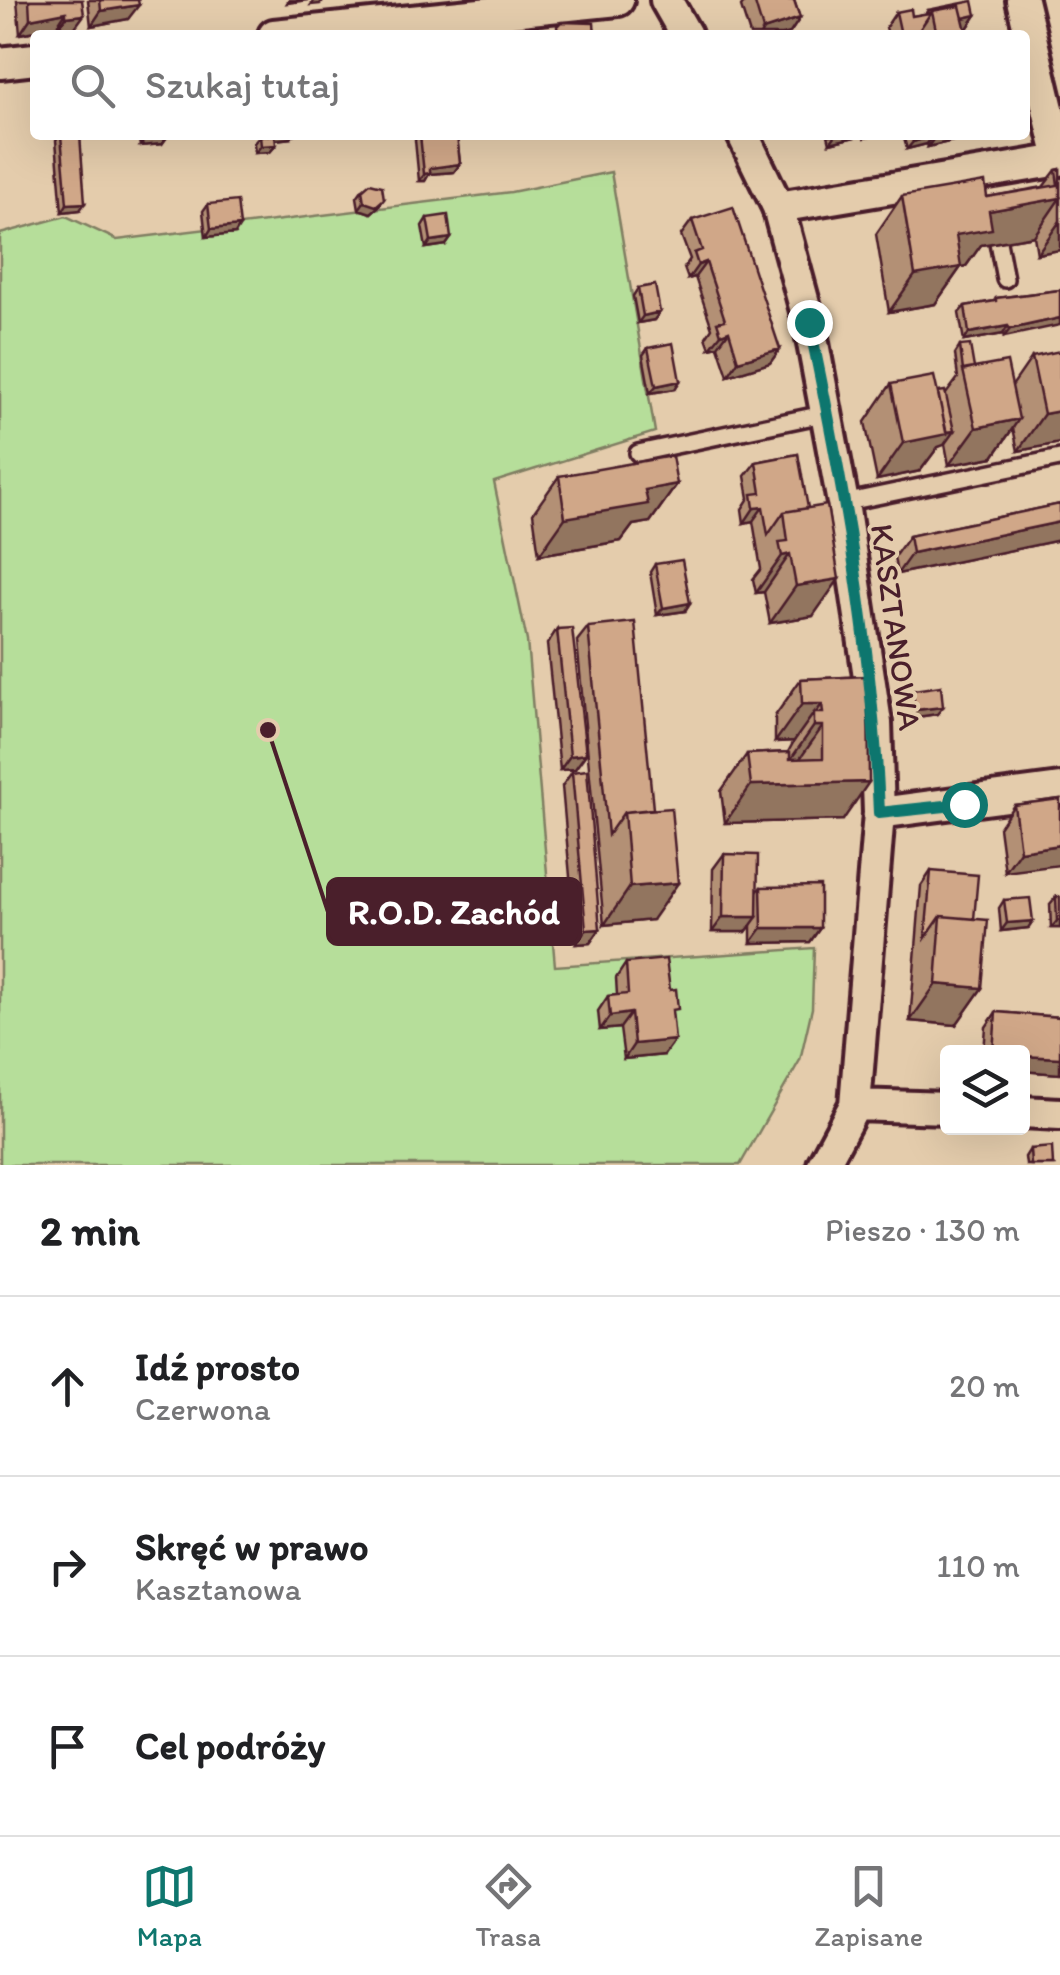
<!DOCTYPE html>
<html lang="pl">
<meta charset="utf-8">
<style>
:root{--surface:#fff;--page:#f2f2f2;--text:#202124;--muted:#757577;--line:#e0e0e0;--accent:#0f766e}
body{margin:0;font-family:Itim,sans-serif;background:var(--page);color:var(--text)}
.controls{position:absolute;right:30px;bottom:30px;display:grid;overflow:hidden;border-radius:10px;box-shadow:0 10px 40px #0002}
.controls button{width:90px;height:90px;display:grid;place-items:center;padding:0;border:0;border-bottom:2px solid var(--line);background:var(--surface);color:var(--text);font:50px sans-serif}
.stop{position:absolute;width:30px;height:30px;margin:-22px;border:8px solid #0f766e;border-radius:50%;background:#fff}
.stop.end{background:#0f766e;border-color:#fff;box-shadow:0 2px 10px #0008}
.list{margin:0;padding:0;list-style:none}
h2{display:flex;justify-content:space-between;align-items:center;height:130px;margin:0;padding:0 40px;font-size:42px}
h2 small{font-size:32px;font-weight:400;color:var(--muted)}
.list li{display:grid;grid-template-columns:65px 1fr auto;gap:30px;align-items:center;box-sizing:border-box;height:180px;padding:0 40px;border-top:2px solid var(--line)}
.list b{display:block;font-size:38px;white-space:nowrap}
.list p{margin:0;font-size:32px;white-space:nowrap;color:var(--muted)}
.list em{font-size:32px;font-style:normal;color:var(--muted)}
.icon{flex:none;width:55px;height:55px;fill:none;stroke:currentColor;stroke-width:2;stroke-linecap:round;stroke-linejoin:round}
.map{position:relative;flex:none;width:1060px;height:1165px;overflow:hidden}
.search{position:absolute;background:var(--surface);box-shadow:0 10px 40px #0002;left:30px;right:30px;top:30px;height:110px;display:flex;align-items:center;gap:25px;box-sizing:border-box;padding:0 35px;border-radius:10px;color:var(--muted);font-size:38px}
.sheet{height:670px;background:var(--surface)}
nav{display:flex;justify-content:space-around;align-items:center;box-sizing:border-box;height:140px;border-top:2px solid var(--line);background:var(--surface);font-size:28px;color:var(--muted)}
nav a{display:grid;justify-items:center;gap:5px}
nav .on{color:var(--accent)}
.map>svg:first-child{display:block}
.green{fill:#b6de9a;stroke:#807e62;stroke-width:2.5}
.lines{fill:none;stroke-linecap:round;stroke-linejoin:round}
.lane-casing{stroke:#4a1f2b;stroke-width:22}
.street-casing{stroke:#4a1f2b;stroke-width:38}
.lane{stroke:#e4ccac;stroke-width:15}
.street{stroke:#e4ccac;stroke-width:30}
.wall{fill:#b39075;stroke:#4a1f2b;stroke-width:2.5}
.shaded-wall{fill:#92755f;stroke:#4a1f2b;stroke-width:2.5}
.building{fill:#d0a788;stroke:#4a1f2b;stroke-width:2.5}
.route{stroke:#0f766e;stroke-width:12}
.labels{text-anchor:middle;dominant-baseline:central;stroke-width:8;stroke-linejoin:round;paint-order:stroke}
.street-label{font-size:32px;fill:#4a1f2b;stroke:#e4ccac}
.leader{fill:none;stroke:#4a1f2b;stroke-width:4}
.callout-dot{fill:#4a1f2b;stroke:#e4ccac;stroke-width:4}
.callout{fill:#4a1f2b;stroke:#4a1f2b;stroke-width:4}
.callout-label{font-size:35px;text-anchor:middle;font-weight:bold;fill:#fff}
</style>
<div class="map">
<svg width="1060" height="1165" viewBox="0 0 1060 1165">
<rect width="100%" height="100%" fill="#e4ccac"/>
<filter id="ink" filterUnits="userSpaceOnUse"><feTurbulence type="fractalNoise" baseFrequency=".01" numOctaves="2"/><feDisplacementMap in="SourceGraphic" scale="20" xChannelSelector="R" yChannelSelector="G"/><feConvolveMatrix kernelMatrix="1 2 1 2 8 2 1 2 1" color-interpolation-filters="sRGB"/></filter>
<g filter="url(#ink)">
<!-- green -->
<path class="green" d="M611,172L655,432L494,482L527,641L555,966L814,948L812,1008L800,1060L740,1165H0V234L66,216L117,240L511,192Z"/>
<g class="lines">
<!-- lane casing -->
<g class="lane-casing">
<path id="lane" d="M998,242L1005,279
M638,453L828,413
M843,503L1060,458"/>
</g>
<!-- street casing -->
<g class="street-casing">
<path id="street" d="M666,0L686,35
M1022,0L1060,159
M274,35L618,0
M0,63L35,59
M743,135L778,207L809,322L843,503L876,723L879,813L855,1105L823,1165
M778,207L1060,160
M879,813L1060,789
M855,1105L948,1108
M1022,1112L1060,1114"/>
</g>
<!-- lane -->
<use href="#lane" class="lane"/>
<!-- street -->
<use href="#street" class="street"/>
</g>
<!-- wall -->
<path class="wall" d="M17,0H82L73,30L56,31V27L20,34Z
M88,0H138L128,19L91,26Z
M746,0H794L800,18L790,33L782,35H750L741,7Z
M928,10L976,15L966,30L967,35H888L886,27L896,12L912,16L925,14Z
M59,135H80V210L62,212L56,140Z
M138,135H167V137L162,144L140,146Z
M293,135L291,138L275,140L276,145L270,152L255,153L254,143L260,136Z
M419,135H457L460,164L454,172L429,174L425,181H419L415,140Z
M828,135H877L864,138L863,135L830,143Z
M903,135H977L928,147L927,144L907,149Z
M1060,169V250L1037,254L1034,236L981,245L966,266L961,267L935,304L889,312L876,234L902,196L987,197L1043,187L1056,170Z
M362,190L379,206L371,213L359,209L357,197Z
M208,204L235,234L206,237L203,211Z
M427,218L451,238L446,245L426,248L422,226Z
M692,220L780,349L770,363L728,376L718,346L710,348L706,337L712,328L695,277L688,279L684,268L690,259L681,235Z
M638,288L660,312L654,320L638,323L633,296Z
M1060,290L1004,337L1003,334L964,341L959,313L965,306L994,301L996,298Z
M960,346L974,368L1012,386L1032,357L1060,443L1018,451L1013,428L993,457L949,465L945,444L938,447L920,471L877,480L865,422L891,384L946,394L958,378L955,354Z
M648,348L675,389L650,393L643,355Z
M798,454L813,616L770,623L764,592L756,593L753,579L761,569L753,521L744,523L742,509L749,498L745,476L756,462Z
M559,476L677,484L650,522L633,525L621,541L539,555L533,513Z
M1060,504V540L897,574L894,557L909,536Z
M655,564L685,611L657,615L650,572Z
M588,627L652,920L604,925L577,641Z
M557,629L575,769L560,770L547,644Z
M868,676L843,820L725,823L721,791L747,754L788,752L794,741L775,742V716L801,679Z
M913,690L937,714L910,718L908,697Z
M572,772L600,929L590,943L576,944L562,786Z
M1060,799L1005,872L999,827L1014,805Z
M724,854L757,892L761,887L820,928L810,942L751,943V925L746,932H712L713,869Z
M931,871L974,919L982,988L956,1025L910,1021L921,886Z
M1056,897L1060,928H1051L1050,904Z
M1004,900L1028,928L1001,931L999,908Z
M626,963L672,1017L664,1055L624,1059L620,1028L600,1030L598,1011L608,996L617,995L616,978Z
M996,1012L1060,1017V1074L1022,1071V1052H984L986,1027Z
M1030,1149L1053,1165H1026L1025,1157Z"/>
<!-- shaded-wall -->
<path class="shaded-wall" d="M289,0H308L287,3Z
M315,0H324L320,4L311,5Z
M139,5L128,19L91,26L101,11Z
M66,12L56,27L20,34L30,19Z
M84,15L73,30L56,31L66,17Z
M976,15L966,30L943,22Z
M800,18L790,33L782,35H760L763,30Z
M268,135H293L291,138L264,141Z
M836,135H863L830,143Z
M936,135H977L928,147Z
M932,136L927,144L907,149L913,142Z
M167,137L162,144L140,146L145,139Z
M276,145L270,152L255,153L261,146Z
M460,164L454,172L429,174L425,181H419L430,168Z
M1060,198L1034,236L981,245L966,266L961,267L935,304L889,312L915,275L956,235L989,211Z
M384,199L379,206L371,213L359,209L364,202Z
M85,203L80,210L62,212L67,204Z
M1060,221V250L1037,254Z
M240,226L235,234L206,237L211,229Z
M451,238L446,245L426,248L431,241Z
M706,262L695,277L688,279L698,265Z
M660,312L654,320L638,323L643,316Z
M1060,318V325L1004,337L1010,329Z
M1008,326L1003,334L964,341L969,333Z
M729,331L718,346L710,348L721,334Z
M780,349L770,363L728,376L738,361Z
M680,381L675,389L650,393L656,386Z
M1060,411V443L1018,451L1044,414Z
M1019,419L993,457L949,465L976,428Z
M954,431L944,445L938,447L920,471L877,480L903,443Z
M677,484L650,522L633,525L621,541L539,555L565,518L645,490Z
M763,507L753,521L744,523L754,508Z
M1060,522V540L897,574L912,553Z
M790,554L764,592L756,593L782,556Z
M839,579L813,616L770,623L796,586Z
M690,603L685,611L657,615L663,608Z
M802,704H822L814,716V713L794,741L775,742Z
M943,707L937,714L910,718L915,710Z
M814,726H823L797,763H788Z
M586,754L575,769L560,770L570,756Z
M869,782L843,820L725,823L751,785Z
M1060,845V865L1005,872L1020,851Z
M678,883L652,920L604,925L630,887Z
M723,917H757L746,932H712Z
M1060,920V928H1051L1057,921Z
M1033,921L1028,928L1001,931L1007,923Z
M762,928H820L810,942L751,943Z
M600,929L590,943L576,944L586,930Z
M936,984L982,988L956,1025L910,1021Z
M631,1013L620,1028L600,1030L610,1016Z
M675,1040L664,1055L624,1059L634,1044Z
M1022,1056L1060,1058V1074L1022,1071Z"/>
<!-- building -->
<path class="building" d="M29,0H82L84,15L66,17V12L30,19Z
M100,0H138L139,5L101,11Z
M754,0H794L800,18L763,30Z
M973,1L976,15L963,18L960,6L932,11L916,35H901L896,12L911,9L912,16L929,13L928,10Z
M960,6L967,35H937L932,11Z
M561,22L594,23L595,35H558L557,26Z
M1025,94L1029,110L1025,111Z
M61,135H80L85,203L67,204Z
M145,135H167V137L145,139Z
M275,135L276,145L261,146L260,136Z
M420,135H457L460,164L430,168V173L424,174Z
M911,135H932V136L913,142Z
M1060,169V198L989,211L992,229L956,235L961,267L915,275L902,196L985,182L987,197L1058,185L1056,170Z
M370,183L382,186L384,199L376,206L364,202L362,190Z
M237,201L240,226L211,229L208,204Z
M733,207L780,349L738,361L729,331L721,334L717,322L725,320L706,262L698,265L694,253L702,250L692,220Z
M448,215L451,238L431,241L427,218Z
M655,285L660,312L643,316L638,288Z
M1060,290V318L1010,329L1008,326L969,333L965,306L996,301V298Z
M673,343L680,381L656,386L648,348Z
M970,345L974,368L963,371L960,346Z
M1060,351V411L1044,414L1032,357Z
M1007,362L1019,419L976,428L963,370Z
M934,376L947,434L903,443L891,384Z
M945,391L954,431L946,432L938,392Z
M798,454L808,508L784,512L768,535L763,507L754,508L752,494L761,493L756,462Z
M672,456L677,484L645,490L648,504L565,518L559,476Z
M1060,504V522L912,553L909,536Z
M827,505L839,579L796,586L790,554L782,556L779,542L788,541L784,512Z
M682,560L690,603L663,608L655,564Z
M635,622L653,809L624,812L608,835L588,627Z
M572,628L586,754L570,756L557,629Z
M868,676L869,782L751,785L747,754L790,752V759L823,758V726H814V713H823L822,704H802L801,679Z
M941,686L943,707L915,710L913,690Z
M587,770L600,929L586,930L572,772Z
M1060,799V845L1020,851L1014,805Z
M671,808L678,883L630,887L624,812Z
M724,854L758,855L757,917H723Z
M931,871L978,875L974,919L941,916L925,939Z
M820,886V928H762L761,887Z
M1056,897H1060V920L1057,921Z
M1030,898L1033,921L1007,923L1004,900Z
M941,916L988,920L982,988L936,984Z
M666,959L670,990L676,989L678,1009L672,1010L675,1040L634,1044L631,1013L610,1016L608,996L628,994L626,963Z
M996,1012L1060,1017V1058L1022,1056V1052H993Z
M1052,1147L1053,1165H1031L1030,1149Z"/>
</g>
<g class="lines" filter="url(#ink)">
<!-- route -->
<path class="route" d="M809,322C843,484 873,648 879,813L964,804"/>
</g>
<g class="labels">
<!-- street labels -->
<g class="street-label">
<text transform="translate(896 627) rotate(82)">KASZTANOWA</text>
</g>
</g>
<!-- callouts -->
<path class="leader" d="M268 730L328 912"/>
<circle class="callout-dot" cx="268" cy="730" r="10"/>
<rect class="callout" x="328" y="879" width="252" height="65" rx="10"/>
<g class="callout-label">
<text x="454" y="924">R.O.D. Zachód</text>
</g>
</svg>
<div class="controls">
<button><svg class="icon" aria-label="layers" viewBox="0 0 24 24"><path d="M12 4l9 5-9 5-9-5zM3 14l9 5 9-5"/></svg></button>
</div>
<div class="stop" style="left:964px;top:804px"></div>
<div class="stop end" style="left:809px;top:322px"></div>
<div class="search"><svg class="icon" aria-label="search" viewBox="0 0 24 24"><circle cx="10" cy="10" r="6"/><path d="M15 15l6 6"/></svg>Szukaj tutaj</div>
</div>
<section class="sheet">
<h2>2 min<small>Pieszo · 130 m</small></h2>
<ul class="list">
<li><svg class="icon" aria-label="ahead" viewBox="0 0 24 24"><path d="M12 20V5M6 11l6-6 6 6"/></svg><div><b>Idź prosto</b><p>Czerwona</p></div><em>20 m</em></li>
<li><svg class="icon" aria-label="right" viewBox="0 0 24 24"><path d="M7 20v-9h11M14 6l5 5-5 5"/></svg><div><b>Skręć w prawo</b><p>Kasztanowa</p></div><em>110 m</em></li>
<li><svg class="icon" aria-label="arrive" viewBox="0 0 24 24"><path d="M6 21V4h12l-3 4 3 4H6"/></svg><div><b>Cel podróży</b></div></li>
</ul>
</section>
<nav>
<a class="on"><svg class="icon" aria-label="map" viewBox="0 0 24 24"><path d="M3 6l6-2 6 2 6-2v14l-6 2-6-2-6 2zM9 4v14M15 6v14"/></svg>Mapa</a>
<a><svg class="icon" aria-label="directions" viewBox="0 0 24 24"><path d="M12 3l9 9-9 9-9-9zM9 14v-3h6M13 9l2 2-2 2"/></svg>Trasa</a>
<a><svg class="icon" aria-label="saved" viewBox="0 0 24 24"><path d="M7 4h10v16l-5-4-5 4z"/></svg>Zapisane</a>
</nav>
